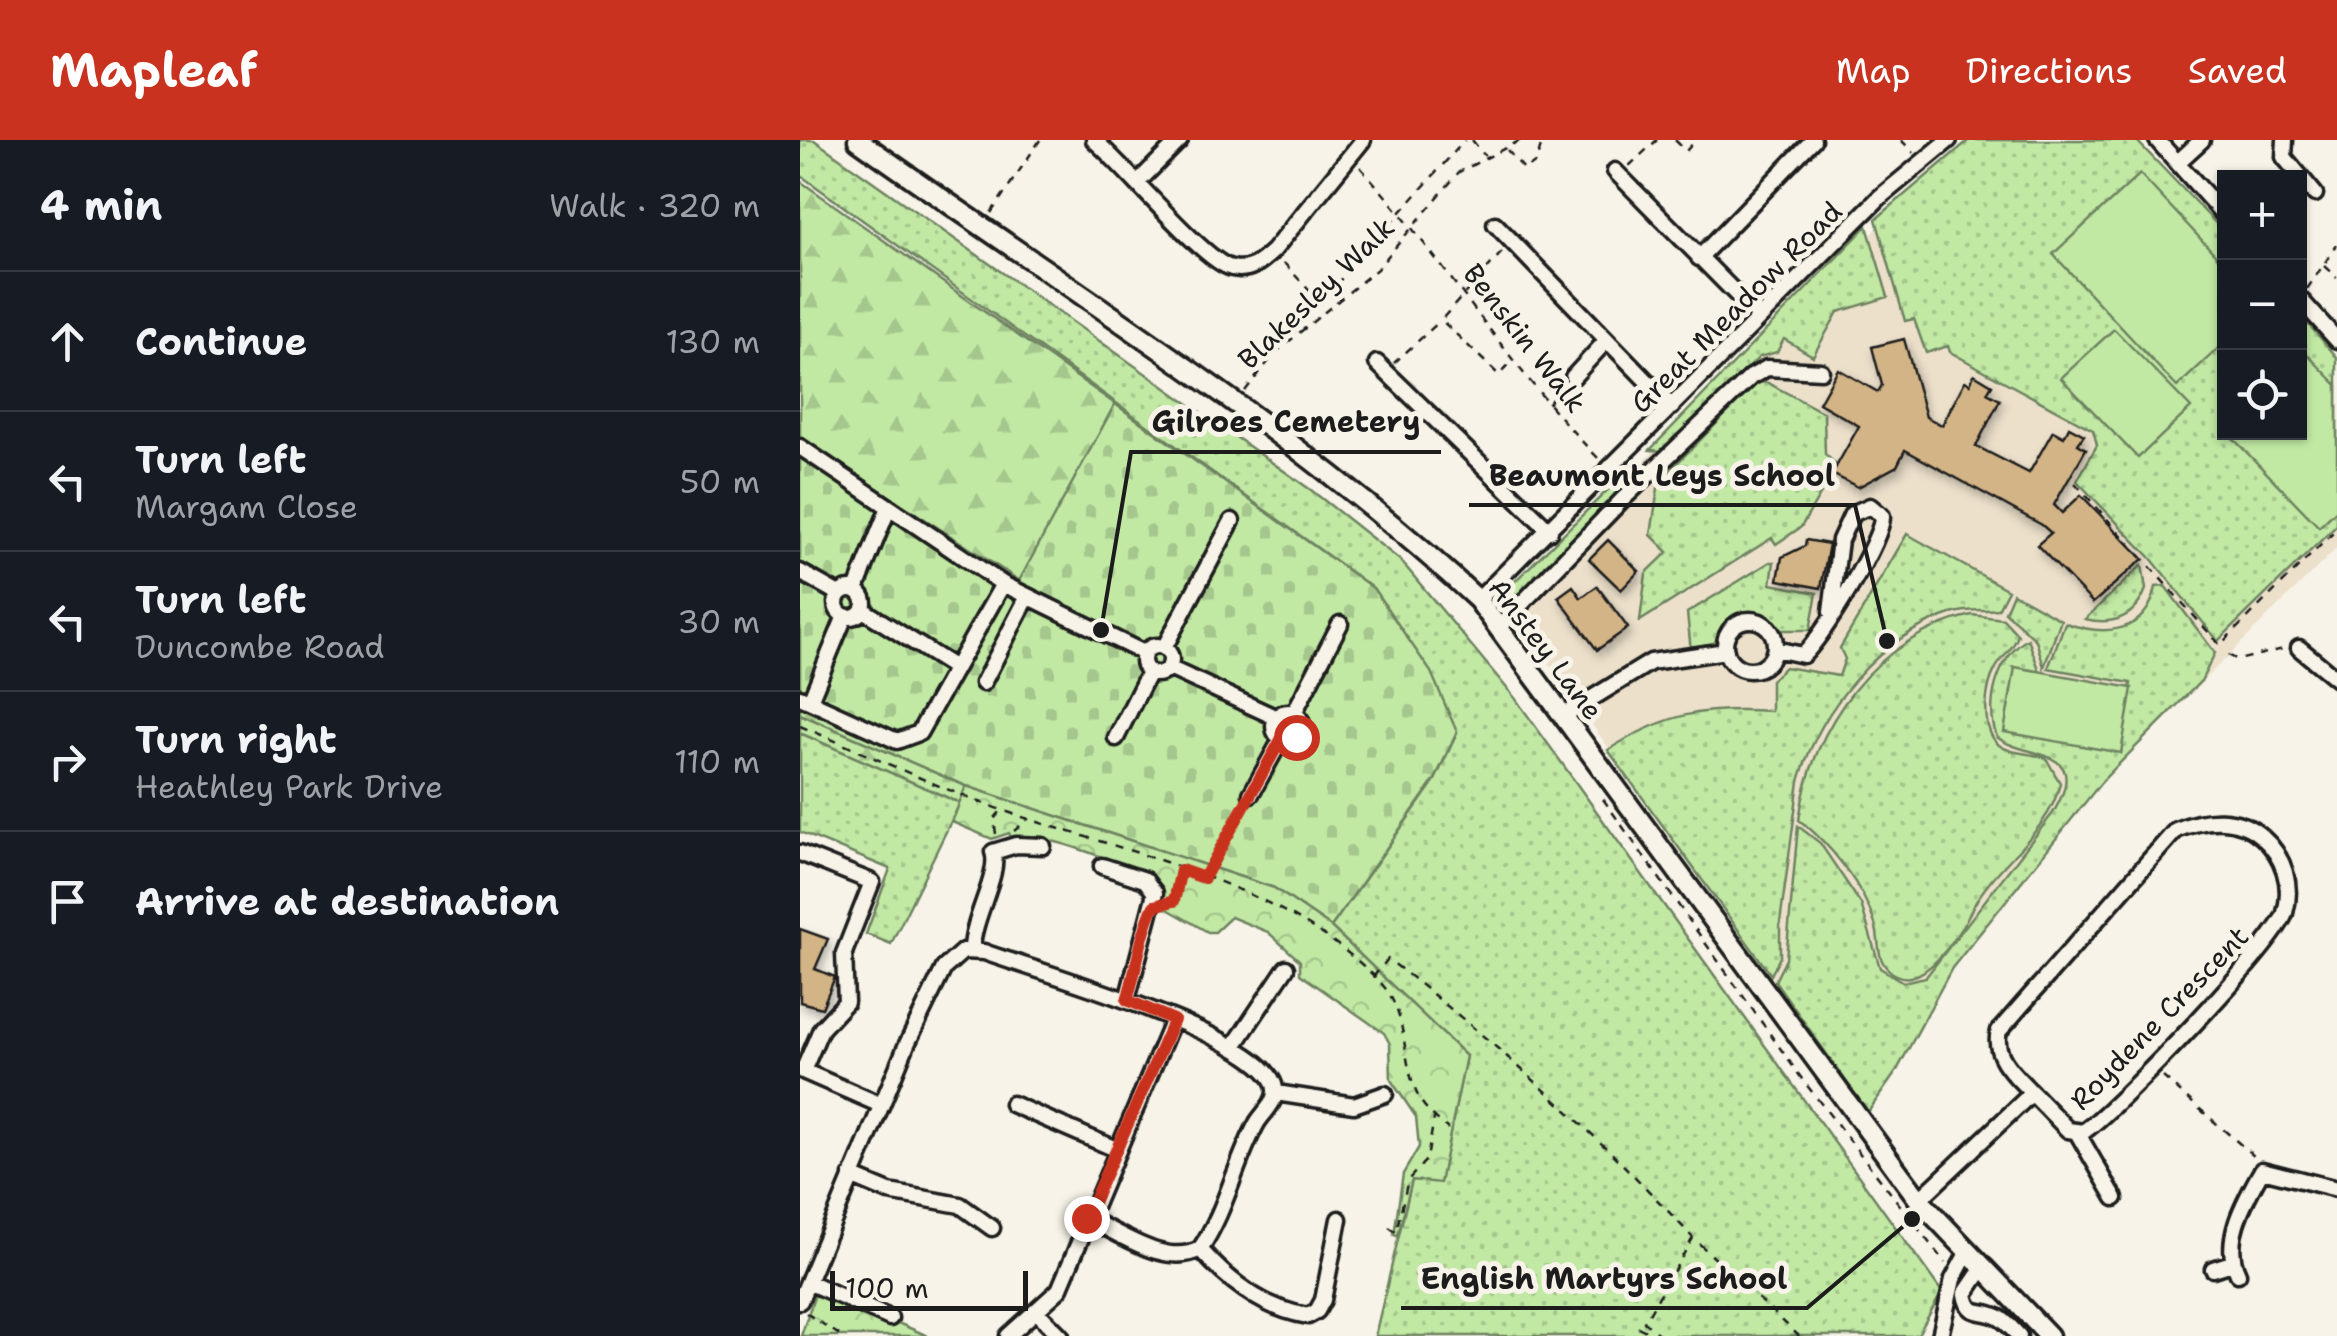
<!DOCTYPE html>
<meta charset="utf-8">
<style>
:root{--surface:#171b24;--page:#242831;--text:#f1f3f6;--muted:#9ea1a6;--line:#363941;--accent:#c8321e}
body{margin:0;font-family:"Shantell Sans",sans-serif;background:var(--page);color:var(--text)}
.controls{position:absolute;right:30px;top:30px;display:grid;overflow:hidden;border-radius:0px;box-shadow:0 2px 8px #0004}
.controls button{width:90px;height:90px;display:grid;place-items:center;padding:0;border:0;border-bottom:2px solid var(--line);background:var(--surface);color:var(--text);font:50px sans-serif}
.scale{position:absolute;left:30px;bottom:25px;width:198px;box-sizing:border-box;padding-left:10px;border:5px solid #1c1c1c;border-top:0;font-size:28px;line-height:35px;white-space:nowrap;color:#1c1c1c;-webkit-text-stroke:8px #f7f3e8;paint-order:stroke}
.stop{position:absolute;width:30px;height:30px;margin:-22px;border:8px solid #c8321e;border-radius:50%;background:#fff}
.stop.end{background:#c8321e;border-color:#fff;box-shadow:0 2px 10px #0008}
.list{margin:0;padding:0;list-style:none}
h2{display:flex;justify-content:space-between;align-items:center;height:130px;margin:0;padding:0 40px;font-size:42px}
h2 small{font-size:32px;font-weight:400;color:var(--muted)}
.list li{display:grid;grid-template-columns:65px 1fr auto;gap:30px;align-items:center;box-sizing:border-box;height:140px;padding:0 40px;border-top:2px solid var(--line)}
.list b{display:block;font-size:38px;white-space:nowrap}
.list p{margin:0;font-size:32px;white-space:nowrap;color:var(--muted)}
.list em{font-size:32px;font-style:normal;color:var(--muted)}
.icon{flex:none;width:55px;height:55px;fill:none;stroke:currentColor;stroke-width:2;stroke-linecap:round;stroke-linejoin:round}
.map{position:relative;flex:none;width:1537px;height:1196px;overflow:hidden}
header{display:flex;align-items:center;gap:60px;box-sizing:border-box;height:140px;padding:0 50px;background:var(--accent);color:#fff}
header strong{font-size:48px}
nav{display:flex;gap:55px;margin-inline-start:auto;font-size:35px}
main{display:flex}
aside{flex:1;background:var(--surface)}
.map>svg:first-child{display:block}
.built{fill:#ece0cb}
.grass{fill:url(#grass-dots);stroke:#6e8260;stroke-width:2.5}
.forest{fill:url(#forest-firs);stroke:#6e8260;stroke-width:2.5}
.cemetery{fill:url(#cemetery-stones);stroke:#6e8260;stroke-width:2.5}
.park{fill:url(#park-crowns);stroke:#6e8260;stroke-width:2.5}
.pitch{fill:#c1e9a4;stroke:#6e8260;stroke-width:2.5}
.building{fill:#d3b486;stroke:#1c1c1c;stroke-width:2.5;filter:url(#shadow)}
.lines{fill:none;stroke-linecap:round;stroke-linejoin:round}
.minor-casing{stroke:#1c1c1c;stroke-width:21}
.major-casing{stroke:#1c1c1c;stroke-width:25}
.path{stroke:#1c1c1c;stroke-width:2.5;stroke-dasharray:8 8;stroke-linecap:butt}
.minor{stroke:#f7f3e8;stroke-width:14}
.major{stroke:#f7f3e8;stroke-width:18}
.route{stroke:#c8321e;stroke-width:12}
.labels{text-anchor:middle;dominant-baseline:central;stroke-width:10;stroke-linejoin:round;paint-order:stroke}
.street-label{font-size:28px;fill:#1c1c1c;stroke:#f7f3e8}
.leader{fill:none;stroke:#1c1c1c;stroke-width:4}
.callout-dot{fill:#1c1c1c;stroke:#f7f3e8;stroke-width:4}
.callout-label{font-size:30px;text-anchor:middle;font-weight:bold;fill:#1c1c1c;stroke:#f7f3e8;stroke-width:10;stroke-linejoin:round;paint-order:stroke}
</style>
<header>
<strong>Mapleaf</strong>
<nav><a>Map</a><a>Directions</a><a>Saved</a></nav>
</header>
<main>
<aside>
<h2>4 min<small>Walk · 320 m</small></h2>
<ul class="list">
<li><svg class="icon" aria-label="ahead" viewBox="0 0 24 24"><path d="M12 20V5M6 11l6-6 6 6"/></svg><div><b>Continue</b></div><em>130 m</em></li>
<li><svg class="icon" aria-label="left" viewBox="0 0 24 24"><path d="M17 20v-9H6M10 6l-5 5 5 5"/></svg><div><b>Turn left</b><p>Margam Close</p></div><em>50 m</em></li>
<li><svg class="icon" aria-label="left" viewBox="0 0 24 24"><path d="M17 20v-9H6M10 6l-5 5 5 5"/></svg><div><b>Turn left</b><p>Duncombe Road</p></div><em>30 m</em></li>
<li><svg class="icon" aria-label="right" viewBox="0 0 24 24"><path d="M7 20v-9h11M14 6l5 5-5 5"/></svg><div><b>Turn right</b><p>Heathley Park Drive</p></div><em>110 m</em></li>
<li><svg class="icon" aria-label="arrive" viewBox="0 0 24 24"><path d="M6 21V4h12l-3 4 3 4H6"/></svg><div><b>Arrive at destination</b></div></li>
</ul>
</aside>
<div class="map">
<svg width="1537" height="1196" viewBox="0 0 1537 1196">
<defs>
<pattern id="grass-dots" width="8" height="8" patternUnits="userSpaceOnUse" patternTransform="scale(2.5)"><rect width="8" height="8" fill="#c1e9a4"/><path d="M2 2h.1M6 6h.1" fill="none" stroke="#a5c78d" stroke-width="1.8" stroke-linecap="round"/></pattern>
<pattern id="forest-firs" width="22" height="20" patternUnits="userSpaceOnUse" patternTransform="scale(2.5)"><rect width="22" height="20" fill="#c1e9a4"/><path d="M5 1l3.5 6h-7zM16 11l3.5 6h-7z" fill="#a5c78d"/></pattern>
<pattern id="cemetery-stones" width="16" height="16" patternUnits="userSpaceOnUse" patternTransform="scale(2.5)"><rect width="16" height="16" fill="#c1e9a4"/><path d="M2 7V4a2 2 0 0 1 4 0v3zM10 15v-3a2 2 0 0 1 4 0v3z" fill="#a5c78d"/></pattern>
<pattern id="park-crowns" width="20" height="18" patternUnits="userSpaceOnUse" patternTransform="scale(2.5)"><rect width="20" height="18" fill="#c1e9a4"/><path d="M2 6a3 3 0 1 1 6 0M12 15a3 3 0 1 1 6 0" fill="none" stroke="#a5c78d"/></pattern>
<filter id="shadow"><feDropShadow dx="3" dy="5.5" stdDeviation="5" flood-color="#0004"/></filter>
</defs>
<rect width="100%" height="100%" fill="#f7f3e8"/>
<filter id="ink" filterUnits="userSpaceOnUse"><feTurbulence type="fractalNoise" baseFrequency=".01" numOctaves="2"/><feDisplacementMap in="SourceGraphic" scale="20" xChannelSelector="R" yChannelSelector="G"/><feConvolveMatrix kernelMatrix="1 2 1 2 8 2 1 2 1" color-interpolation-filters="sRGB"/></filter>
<g filter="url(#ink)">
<!-- built -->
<path class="built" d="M1158,17L1424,292H1500L1537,228V408L1304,639L1152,829L1096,932L1068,972L704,461L1078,88Z"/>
<!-- grass -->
<path class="grass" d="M0,0H14L511,350L601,421L715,558L1142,1152L1117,1196H575L612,1040L640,1042L666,916L531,787L635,640L657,593L573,448L0,35Z
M1169,0H1336L1424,92V292H1500V175L1537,217V385L1418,501L1350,417L1277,341L1297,305L1293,290L1150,212L1148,206L1126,213L1114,179L1105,181L1076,79Z
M1067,86L1088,157L1038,172L1013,216L984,199L977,212L959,217L879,302L864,311L850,310Z
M958,242L968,243L1024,273L1025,314L1037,326L1001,387L976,404L972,398L840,481L846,433L868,412L851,395L859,341Z
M837,327V337L715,462L704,461L705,451L829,329Z
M1107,394L1208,450L1198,469C1182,471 1167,469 1151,474C1079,496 1019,571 999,641L980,783V817L971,835L808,610C866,573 904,567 971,571V540L985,527L1039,536L1045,519L1040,508Z
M970,422H974L971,444L1017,453L1010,490H977L962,476C931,468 927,488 911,507L891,511L887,473Z
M1342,425L1346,449C1336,477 1313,486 1285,479Z
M1365,446L1415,513L1401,541L1304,639L1152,828L1096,932L1068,972L975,841L986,819L998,686L1020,703L1061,764L1080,828L1103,842L1126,837L1253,673C1294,605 1225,620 1197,597C1184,565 1198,515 1228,499L1240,532L1215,528L1321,613L1331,543L1248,528L1265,483C1304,496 1346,495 1356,447Z
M1213,453L1261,480L1244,527L1236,500L1205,472Z
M1172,475L1203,479L1218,495C1214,509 1203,515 1196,528C1185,547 1180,589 1199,605C1212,615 1231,612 1246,618L1260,643C1250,693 1196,723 1173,767C1161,791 1119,863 1087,828C1076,817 1080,798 1075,784C1063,746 1030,703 999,680C1011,587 1076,496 1172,475Z
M0,593L160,663L91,804L66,794L90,729L0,692Z"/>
<!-- forest -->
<path class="forest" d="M0,41L315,264L220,441L0,298Z
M0,574L166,646L160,663L0,593Z"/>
<!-- cemetery -->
<path class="cemetery" d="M315,264L573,448L631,532L657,592L635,639L531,787L474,748L166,646L0,574V298L219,441Z"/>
<!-- park -->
<path class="park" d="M166,646L474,748L531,787L666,916L640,1043L612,1040L598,1095H594L603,1034L619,1007L616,977L591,940L590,904L584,893L500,834V821L468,792L431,777L415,792H408L364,767L355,739C323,725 243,690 211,698L209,693L192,699L152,682Z
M17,1148L128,1196H1Z"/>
<!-- pitch -->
<path class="pitch" d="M1340,34L1424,124V203L1377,247L1253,114Z
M1314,189L1391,268L1338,318L1261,238Z
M1500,207L1537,245V370L1519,387L1428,293L1500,292Z
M1215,527L1332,548L1321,613L1204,592Z"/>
<!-- building -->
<path class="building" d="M1104,199L1126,277L1142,285L1165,241L1170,244L1174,234L1192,245L1187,253L1200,260L1176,306L1229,333L1253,291L1264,297L1269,287L1284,295L1278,304L1286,309L1254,365L1262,373L1281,355L1343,419L1293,463L1237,405L1251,393L1242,385L1105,310L1097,326L1058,347L1032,334L1059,286L1019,263L1038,229L1078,252L1082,245L1072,207Z
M808,400L839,431L821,450L789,419Z
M1006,400L1029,404L1021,448L978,440L982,417L1005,406Z
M773,446L781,458L797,446L828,488L797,510L758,457Z
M0,789L28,799L15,829L35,837L22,868L0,862Z"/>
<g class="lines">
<!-- minor casing -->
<g class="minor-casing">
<path id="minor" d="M294,0C323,24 405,123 432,128C450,132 461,122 473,111L563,0
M1357,0L1424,75
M1485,0L1484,17L1515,54
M1378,22L1402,0
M815,31L959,177
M338,42L380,0
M695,84L872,267
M899,118L1013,0
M1500,159L1537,200
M577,223L750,391
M773,237L806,201
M0,307L203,444L119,593L97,601L0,557
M0,432L39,454
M203,444L344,513
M36 463a14 14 0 1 1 28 0a14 14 0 1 1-28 0Z
M56,449L89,367
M678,460L1080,57L1149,0
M63,470L155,528
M925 505a25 25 0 1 1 50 0a25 25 0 1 1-50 0Z
M700,486L822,360L951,237L967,228L1021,231
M343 520a14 14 0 1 1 28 0a14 14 0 1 1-28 0Z
M364,508L432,381
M1499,508L1537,539
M975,509L1003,515C1020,501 1084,398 1082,376L1070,366L1052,374L1040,400L1031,472
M369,528L477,578
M183,543L227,458
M10,561L45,476
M474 586a14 14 0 1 1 28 0a14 14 0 1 1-28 0Z
M494,573L540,484
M763,576L851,522L926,511
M316,598L349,532
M451,654L482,598
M0,713L72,742L44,813L46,862L21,889L3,931L81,965
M302,726L345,740L355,753L327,860
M172,810C172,778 201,733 193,712L216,705L243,706
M434,906L486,828
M476,953L554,965L585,954
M212,964L318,1010
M1278,994L1315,1058
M51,1036L89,1052L160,1065L192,1088
M1119,1060L1232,953C1216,936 1192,917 1199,891L1376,690C1405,678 1438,675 1462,697C1484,716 1493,745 1485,773C1476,803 1314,972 1283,992L1268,990L1232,953
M400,1109C428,1141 464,1169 508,1176L517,1171L523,1160L539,1079
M1182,1129L1165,1154C1169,1178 1181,1168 1198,1177C1206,1181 1213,1190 1219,1196
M1413,1129L1432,1123
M1438,1134C1421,1100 1445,1061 1462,1030L1537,1049
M8,1142L90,1178
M0,1161L107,904L144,828L163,811L184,812C233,830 474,898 475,950C476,963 463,973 457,983C435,1023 426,1071 400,1109C365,1128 319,1092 286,1078
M238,1173L261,1196
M208,1196L259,1150L373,880
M1140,1196L1153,1139L1167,1113"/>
</g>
<!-- major casing -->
<g class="major-casing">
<path id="major" d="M58,0C267,149 490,285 678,460L1119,1060L1249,1196"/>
</g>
<!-- path -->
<path class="path" d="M672,0L685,16
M875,0L886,11L896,0
M1101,0L1114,13
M707,10L725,30L736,22L743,0
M829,26L857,0
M560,27C645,120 710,229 799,319
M191,73L240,0
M702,112L641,180L699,235L713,220
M484,123L526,169
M1524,126L1537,138
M1507,149L1537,105
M483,204L665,0
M594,223L640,181
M445,251L476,212L577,129L659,32L721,0
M748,264L764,244
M1275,343L1420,505L1537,389
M1428,515L1438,520L1483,509
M0,586C66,613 129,644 196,668C326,714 481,740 580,842C610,874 600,919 618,956C624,969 638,980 648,989
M803,659L1002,939L1145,1123
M214,691L227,680
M196,694L194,679L201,671
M404,738L445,664
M368,763L378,754L381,732
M573,837L588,819C698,904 800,996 893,1098
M1363,937L1455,1017
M589,1087L596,1092L608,1040L627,1019L634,978
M6,1173L41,1196
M838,1187L856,1196
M861,1196L844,1182L893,1098L999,1196"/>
<!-- minor -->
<use href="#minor" class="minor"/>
<!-- major -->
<use href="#major" class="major"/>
</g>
</g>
<g class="lines" filter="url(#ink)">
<!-- route -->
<path class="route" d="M286,1078L374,880L327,860C337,829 340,795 354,766L374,761L381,730L404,738L482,598L496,597"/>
</g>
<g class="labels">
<!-- street labels -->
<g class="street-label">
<text transform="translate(516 153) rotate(-44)">Blakesley Walk</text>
<text transform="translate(936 167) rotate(-45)">Great Meadow Road</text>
<text transform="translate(725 198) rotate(52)">Benskin Walk</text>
<text transform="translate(746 509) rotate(53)">Anstey Lane</text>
<text transform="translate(1359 878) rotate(-46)">Roydene Crescent</text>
</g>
</g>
<!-- callouts -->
<path class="leader" d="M301 490L331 312H641M1087 501L1055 365H669M1112 1079L1007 1168H601"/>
<g class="callout-dot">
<circle cx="301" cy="490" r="10"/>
<circle cx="1087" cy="501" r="10"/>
<circle cx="1112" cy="1079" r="10"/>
</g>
<g class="callout-label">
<text x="486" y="292">Gilroes Cemetery</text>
<text x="862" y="346">Beaumont Leys School</text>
<text x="804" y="1149">English Martyrs School</text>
</g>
</svg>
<div class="controls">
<button>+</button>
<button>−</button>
<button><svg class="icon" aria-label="locate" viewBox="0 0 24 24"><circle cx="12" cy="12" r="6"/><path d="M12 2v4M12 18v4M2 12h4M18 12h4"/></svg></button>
</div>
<div class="scale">100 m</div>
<div class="stop" style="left:496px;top:597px"></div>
<div class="stop end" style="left:286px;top:1078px"></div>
</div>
</main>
